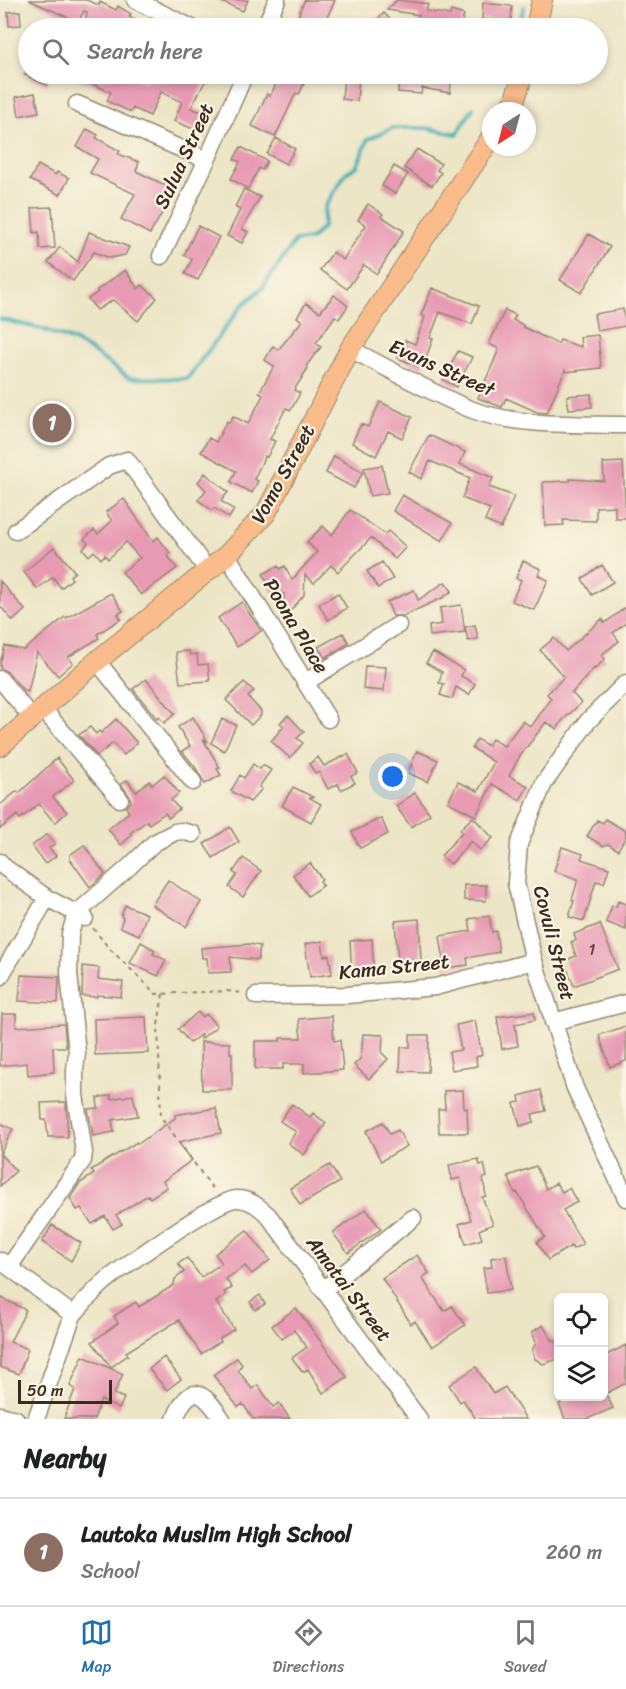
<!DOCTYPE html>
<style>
:root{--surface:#fff;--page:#f2f2f2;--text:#202124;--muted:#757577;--line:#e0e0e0;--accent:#1f6fb2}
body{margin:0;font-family:Sriracha,sans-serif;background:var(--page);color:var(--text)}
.controls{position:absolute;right:18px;bottom:18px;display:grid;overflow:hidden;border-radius:9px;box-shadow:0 3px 9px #0003}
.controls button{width:54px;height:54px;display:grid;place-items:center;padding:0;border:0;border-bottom:2px solid var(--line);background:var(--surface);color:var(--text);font:30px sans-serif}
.compass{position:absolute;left:482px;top:102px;width:54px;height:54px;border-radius:50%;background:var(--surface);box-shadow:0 3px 9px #0003;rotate:216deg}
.scale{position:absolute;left:18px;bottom:15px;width:94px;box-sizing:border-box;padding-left:6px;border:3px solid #3b2a1e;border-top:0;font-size:16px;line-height:21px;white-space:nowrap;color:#3b2a1e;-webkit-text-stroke:4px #fcf5e5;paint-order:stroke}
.you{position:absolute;left:393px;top:777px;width:21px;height:21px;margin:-15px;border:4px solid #fff;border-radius:50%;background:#1a73e8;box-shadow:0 0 0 9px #1a73e833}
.badge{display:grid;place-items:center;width:39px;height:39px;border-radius:50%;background:var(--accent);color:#fff;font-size:20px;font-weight:700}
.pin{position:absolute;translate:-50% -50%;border:3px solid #fff;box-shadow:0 2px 6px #0006}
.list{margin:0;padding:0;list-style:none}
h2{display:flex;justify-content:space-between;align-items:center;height:78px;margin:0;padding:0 24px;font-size:26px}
h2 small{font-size:20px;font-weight:400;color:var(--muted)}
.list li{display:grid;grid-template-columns:39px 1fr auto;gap:18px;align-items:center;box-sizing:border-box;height:108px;padding:0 24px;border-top:2px solid var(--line)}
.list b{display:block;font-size:22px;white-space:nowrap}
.list p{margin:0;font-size:20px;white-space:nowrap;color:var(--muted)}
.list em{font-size:20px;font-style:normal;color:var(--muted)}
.icon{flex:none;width:33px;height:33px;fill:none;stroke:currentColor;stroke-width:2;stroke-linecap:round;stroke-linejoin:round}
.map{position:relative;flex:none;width:626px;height:1419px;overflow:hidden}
.search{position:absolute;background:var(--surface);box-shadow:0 3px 9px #0003;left:18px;right:18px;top:18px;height:66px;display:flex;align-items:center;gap:15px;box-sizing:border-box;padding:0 21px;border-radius:33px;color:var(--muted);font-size:22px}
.sheet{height:186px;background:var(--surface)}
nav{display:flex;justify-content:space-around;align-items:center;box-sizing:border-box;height:84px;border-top:2px solid var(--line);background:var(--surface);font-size:16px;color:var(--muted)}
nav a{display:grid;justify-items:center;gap:3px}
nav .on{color:var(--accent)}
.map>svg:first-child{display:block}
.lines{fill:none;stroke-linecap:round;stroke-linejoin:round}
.stream{stroke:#39abb5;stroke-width:4}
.building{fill:#e89ab4}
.minor-casing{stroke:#948872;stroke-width:19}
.major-casing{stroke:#948872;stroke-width:22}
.path{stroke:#948872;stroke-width:2;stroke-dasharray:4.5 4.5;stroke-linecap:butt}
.minor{stroke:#fff;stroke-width:16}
.major{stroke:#fabc8b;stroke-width:20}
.labels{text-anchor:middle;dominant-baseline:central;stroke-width:4.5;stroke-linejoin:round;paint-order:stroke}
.number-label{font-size:16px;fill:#664644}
.street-label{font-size:20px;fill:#3b2a1e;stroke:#fcf5e5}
</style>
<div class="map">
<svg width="626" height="1419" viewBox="0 0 626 1419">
<rect width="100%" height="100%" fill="#fcf5e5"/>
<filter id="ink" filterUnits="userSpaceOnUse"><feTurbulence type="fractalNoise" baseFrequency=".0167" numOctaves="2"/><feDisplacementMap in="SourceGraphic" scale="12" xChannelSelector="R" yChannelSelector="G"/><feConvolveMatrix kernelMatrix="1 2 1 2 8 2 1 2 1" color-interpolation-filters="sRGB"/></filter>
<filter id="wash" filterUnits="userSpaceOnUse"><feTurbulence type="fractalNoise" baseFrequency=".008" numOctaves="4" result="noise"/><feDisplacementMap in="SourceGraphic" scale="24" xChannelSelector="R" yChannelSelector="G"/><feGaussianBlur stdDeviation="1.35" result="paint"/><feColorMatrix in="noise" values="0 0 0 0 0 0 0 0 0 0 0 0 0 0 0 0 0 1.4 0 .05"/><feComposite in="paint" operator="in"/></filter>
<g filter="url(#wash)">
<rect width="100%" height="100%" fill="#ece5c6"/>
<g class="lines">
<!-- stream -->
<path class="stream" d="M518,28L524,7
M499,79L502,74
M0,319L42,329L72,340L90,350L129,378L187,379L241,307L263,287L295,241L311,239L323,227L325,207L346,173L357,166L368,139L393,128H426L457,134L473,108"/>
</g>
<g id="blocks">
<!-- building -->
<path class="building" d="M29,0H86L99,5L100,2L116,10L118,6L131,14L129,17L154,28H87L88,26L85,24L87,12L84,11L78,22Z
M217,0H248L243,11Z
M305,0H335L322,28H296L300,10Z
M397,0L428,4L426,11L450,15L451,11L464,15L460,28H447L418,23L419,15L387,10Z
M483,3L512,6L511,22L482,19Z
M20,11L21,25L9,26L8,12Z
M384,13L399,28H379L373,23Z
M23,74H52L47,85Z
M68,74H126L145,82L147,78L150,80L153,74H209L191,108L205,113L203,119L206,120L201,132L174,121L182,102L161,92L150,116L133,108L131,112L107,101L111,92L87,82L67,77Z
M281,74H304L300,82L304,84L299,94L296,93L275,137L252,126L267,94L270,96Z
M432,74L452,75L450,93L422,88L421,94L398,92L399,75L432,77Z
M344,75L359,77L357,101L342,99Z
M35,93L39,112L19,116L16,97Z
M87,129L98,135L96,138L120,151L118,154L139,162L136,171L175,190L150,234L121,219L135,194L90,173L98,159L77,147Z
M276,138L295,149L286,164L267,154Z
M241,147L267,161L262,170L259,168L248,189L231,179L240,162L234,159Z
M417,149L441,164L437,170L441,173L432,186L404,168Z
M38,165L56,175L57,172L69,178L60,195L30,180Z
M394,166L408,174L395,194L382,186Z
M244,189L260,197L242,229L248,232L242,243L227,236L240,210L235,207Z
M368,204L383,214L381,216L404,231L377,274L364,265L347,289L320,270L333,252L343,260L366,225L358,220Z
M52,207L55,248L40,249L39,232L34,233L32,208Z
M198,226L219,237L198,280L185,274L192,259L184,255Z
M89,232L129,247L125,255L110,258L94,252L73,281L48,262L60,247L78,262Z
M589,234L610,247L581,293L560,280Z
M125,270L138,289L142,285L157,298L138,321L113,300L97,310L88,299L98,292L97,290Z
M432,288L479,306L472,324L440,312L430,338L433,339L422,368L398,358L405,340L415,344L425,317L421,315Z
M334,295L348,306L339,319L335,316L316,343L321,347L306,366L308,368L294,390L300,393L291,410L286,408L270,439L275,441L267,457L265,456L254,479L258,481L252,493L231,482L236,471L201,452L209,438L216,442L227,421L229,423L233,416L248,424L263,395L259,393L274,366L265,360L273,346L278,350L302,321L297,317L306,303L320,312Z
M623,309L626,326L597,331L594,314Z
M505,310L516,315L513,320L523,325V327L558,344L560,340L581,347L580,337L598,335L601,368L566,372L565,370L547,413L537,412L506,398L502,407L478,398L499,349L489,344Z
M458,351L472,357L457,387L443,380Z
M591,394L592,407L569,409L567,396Z
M380,402L412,417L402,438L388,431L376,456L352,443L361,424L368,427Z
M429,435L465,452L460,464L493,478L489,487L514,496L501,528L485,521L490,509L462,498L470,478L430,461L421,479L409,472Z
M334,456L363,472L354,488L326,473Z
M623,462L626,518H615V506L596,507V521L563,520L564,525L545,526L543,482L570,481V479L604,481L603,463Z
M382,465L388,493L370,496L364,468Z
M205,473L228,492L221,501L234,510L229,518L214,508L212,510L198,500L206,490L198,482Z
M402,495L452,523L442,541L393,511Z
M124,499L153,541L158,537L170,553L167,555L177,568L141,595L122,572L140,558L126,542L108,559L105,555L101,559L94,551L89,556L83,549L88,543L84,539L94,530L98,534L112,521L106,512Z
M350,510L385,534L388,531L406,547L395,559L371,538L338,572L331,565L314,583L305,575L304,595L291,610L283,609L284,594L273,593L263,574L278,566L280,569L285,566L292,580L317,552L307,542L323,526L332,535Z
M54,547L75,572L70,576L72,579L61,588L53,577L37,589L24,572Z
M523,561L541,569L538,575L548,580L534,610L512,601L521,580L516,578Z
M382,562L393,579L378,588L367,571Z
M602,565L613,582L592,595L582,579Z
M0,581L25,610L13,621L0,606Z
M445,582L452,591L442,598L403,616H393L387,602L414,590L418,600Z
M111,593L123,611L118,614L121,619L97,634L99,638L68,657L73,663L58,676L37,652L28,692L23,690L8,672L1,669L0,663L5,646L24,650L65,617L66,618Z
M338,593L347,608L328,620L319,604Z
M242,602L261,631L237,647L218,618Z
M461,605L465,632L430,636L429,626L442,624L440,608Z
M626,607V623L613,633L619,641L601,655L605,659L595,669L594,668L572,693L581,703L563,720L557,729L546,722L520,756L509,776L528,786L520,800L492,784L476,816L448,802L458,782L478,791L494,762L472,748L477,739L488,746L492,739L504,746L523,721L531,727L551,698L547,694L564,677L540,650L554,638L566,651L602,619L605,623Z
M475,625L478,639L468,641L465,627Z
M343,633L349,643L325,658L318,647Z
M189,651L190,655L197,654L198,665L208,664L210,681L180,683L176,652Z
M433,652L464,670L461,676L475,684L469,695L456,687L452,699L440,695L444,684L439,683L442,672L426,663Z
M365,666L386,667L384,691L363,689Z
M146,679L175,714L164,723L159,717L157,719L133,689Z
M244,682L254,691L248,697L261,711V715L251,725L226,700Z
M288,715L304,732L297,738L303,743L290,758L271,741L284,726L280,723Z
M193,717L208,742L203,739L220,768L217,769L221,775L205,784L195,767L182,751L190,746L178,727Z
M116,719L137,743L124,755L113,743L97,756L79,735L90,727L96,734L99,731L101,733Z
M222,719L236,725L224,751L211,743Z
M417,751L438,760L428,782L408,773Z
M348,754L358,773L351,776L355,783L341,790L338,784L328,789L319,772L316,774L309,764L318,757L324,766Z
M57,758L74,780L53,797L67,812L55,823L39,804L20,819L17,815L0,829V805L17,791L19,793Z
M253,764L260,769L263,765L271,770L259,787L262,789L250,802L231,791L240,775L244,778Z
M164,775L179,793L171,800L179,809L169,818L165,813L149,824L147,821L130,833L132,835L121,845L108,829L129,812L126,807L131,802L130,797L121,784L127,780L136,792L149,781L152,785Z
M293,787L313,797L310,798L321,804L311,822L282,806Z
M415,793L430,814L411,827L396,806Z
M473,817L493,838L480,850L471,841L451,864L441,856L462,832L460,829Z
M381,818L388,834L360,848L352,832Z
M605,819L626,831V836L618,850L608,844L603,846L587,836L597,820L603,823Z
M230,827L239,842L213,858L204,844Z
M47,834L55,844L49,848L56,856L45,864L32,846Z
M84,845L105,874L90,887L70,859V855Z
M562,847L583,854L581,859L609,868L604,883L596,881L584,921L569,917L574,901L572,900L578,879L554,871Z
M243,858L261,871L243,897L229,887L237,875L233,872Z
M310,863L322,879L320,881L323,885L308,896L293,875Z
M168,880L201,902L186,927L152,905Z
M464,885H486V901L464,900Z
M618,901L626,904V930L606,922L612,906L616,907Z
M125,905L147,914L139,935L120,927L123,918L121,916Z
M489,916L492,932L496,931L499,952L467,958L468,965L445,968L440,936L471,931L469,919Z
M419,919L421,961L398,962L395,921Z
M600,924L618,969L574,986L564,961L576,956L571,942L576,940L574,934Z
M372,939L374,975L352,977L350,941Z
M322,941L324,956L329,955L332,974L310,977L305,944Z
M141,942L155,950L153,954L166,960L158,976L130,963Z
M249,944L260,946L258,960L230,957L231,972L208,973L207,958H202L201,948Z
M83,966L99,968L98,979L123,982L121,997L97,995V997L82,996Z
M21,975L59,977L58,1003L19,1001Z
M198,1012L202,1017L206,1014L217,1026L201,1039V1034L190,1043L178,1029Z
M534,1012L535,1020L515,1024L518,1046L502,1049L497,1017Z
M2,1014H16V1027L64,1024L66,1047H53L54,1072L28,1075L27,1063L0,1066Z
M332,1016L334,1041L340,1040L343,1070L304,1073V1064H283V1069H255V1041H280V1038H301L299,1019Z
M146,1017L148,1053L95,1055L94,1019Z
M475,1021L482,1055L476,1057L477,1066L452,1070L449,1052L461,1050L456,1025Z
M626,1026V1061L610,1067L599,1035Z
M363,1034L383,1035L382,1053L388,1059L369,1079L354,1065L361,1058Z
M410,1035H429L428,1072L400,1071L401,1047H410Z
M201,1042L230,1043V1053H232V1090H202Z
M463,1090L464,1109L467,1108L468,1133H439L438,1109H445L444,1091Z
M541,1090L546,1111L532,1114L534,1122L520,1126L514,1103L520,1102L519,1096Z
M111,1095V1099L133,1095L138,1116L112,1120L114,1132L93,1136L88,1109L98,1108L97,1098Z
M66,1102L68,1137H48L46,1120H42L41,1103Z
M292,1104L310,1117L313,1113L326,1123L304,1155L288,1143L296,1132L280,1121Z
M216,1108L221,1133L178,1142L192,1160L163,1181L167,1187L150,1198L148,1195L116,1215L122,1224L113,1229L105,1216L92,1224L81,1208L77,1210L70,1198L80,1183L94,1174L91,1170L137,1142L138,1144L175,1118V1115Z
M383,1122L390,1134L398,1130L407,1146L381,1161L366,1131Z
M0,1123L13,1129L0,1154L16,1171L0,1186Z
M478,1159L480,1165L484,1164L487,1177L483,1178L486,1196L482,1197L493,1224L479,1230L482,1239L466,1244L459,1224L471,1220L460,1178L452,1180L449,1165Z
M330,1165L340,1182L300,1205L290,1188Z
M536,1166L546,1189L556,1183L562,1192L569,1188L577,1202L563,1210L583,1244L573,1249L571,1246L548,1260L537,1242L545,1237L517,1192L515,1193L508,1176Z
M366,1209L381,1229L348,1253L333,1233Z
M52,1225L81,1243L71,1261L42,1242Z
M247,1230L270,1260L252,1274L245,1266L226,1279L232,1288L224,1292L226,1295L216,1302L234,1329L219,1339L221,1341L201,1354L179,1320L126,1352L128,1355L111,1367L92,1342L118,1323L114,1316L136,1302L139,1307L174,1285L175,1279L184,1272L178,1264L187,1258L201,1277L222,1263L215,1254Z
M417,1255L429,1273L422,1278L444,1311L452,1306L465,1325L432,1347L415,1321L411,1324L382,1278Z
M506,1256L511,1290L487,1293L483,1268L492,1267L491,1258Z
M260,1295L265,1304L255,1310L250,1302Z
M0,1297L26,1310L10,1342L28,1349L19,1374L0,1367Z
M296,1308L347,1377L323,1393L308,1369L303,1372L292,1358L307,1347L294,1330L282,1339L272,1326Z
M543,1325L551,1339L558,1343V1359L543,1364L535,1359L532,1351L536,1342L532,1332Z
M626,1345V1383L603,1395V1357Z
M83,1356L123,1374L114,1394L124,1398L119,1409L101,1400L94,1419H64L75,1389L70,1386Z
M164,1357L181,1379L167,1390L149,1369Z
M237,1358L242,1365L238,1370L252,1389L258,1385L273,1407L279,1403L290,1419H253L243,1404L238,1407L213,1375Z
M476,1367L493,1394L505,1387L526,1419H476L463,1400L460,1402L449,1385Z
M566,1396H607L613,1408L587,1419H565L559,1404L568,1400Z"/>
</g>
</g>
<g filter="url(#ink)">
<use href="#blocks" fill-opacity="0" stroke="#948872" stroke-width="1.5"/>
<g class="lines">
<!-- minor casing -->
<g class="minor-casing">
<path id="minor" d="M135,0L192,28
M264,28L277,0
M77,104L207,160
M161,256L207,160L245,74
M350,349C390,369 429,392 470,409C516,427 578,424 626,425
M16,531L109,466L127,460L208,571
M227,555L328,719
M97,661L193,782
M0,679L32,718
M306,682L398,625
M626,683L588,721L544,783L519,844L516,883L534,961L575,1088L626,1198
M43,709L120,799
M0,862L4,867L47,898L85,918
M0,977L47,898
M256,996L347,995L435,987L534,961
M553,1022L626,1003
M1,1261L73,1315
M9,1267L83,1160L84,1152L75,1095V1070L77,1053L69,973L70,934L76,914L129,867L154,843L175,832L181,831L193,834
M323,1290L413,1218
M0,1415L16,1419
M36,1419L73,1315C82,1305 91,1294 101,1285C118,1270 218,1199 236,1199C250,1199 258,1206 268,1215L419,1419
M175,1419C190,1380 204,1392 222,1419"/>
</g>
<!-- major casing -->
<g class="major-casing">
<path id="major" d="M536,28L542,0
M508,111L515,99L523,74
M0,746L97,661L227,555L266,513L350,349L491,138"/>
</g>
<!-- path -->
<path class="path" d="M93,928L108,947L156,994L227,991L241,993
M163,994L158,1025L161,1117L215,1192"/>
<!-- minor -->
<use href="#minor" class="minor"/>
<!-- major -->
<use href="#major" class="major"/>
</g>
</g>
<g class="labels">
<!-- number labels -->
<g class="number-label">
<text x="592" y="949">1</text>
</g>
<!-- street labels -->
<g class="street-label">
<text transform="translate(184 156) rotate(-65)">Sulua Street</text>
<text transform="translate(442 368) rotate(24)">Evans Street</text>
<text transform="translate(283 474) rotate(-61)">Vomo Street</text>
<text transform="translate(296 626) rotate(59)">Poona Place</text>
<text transform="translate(554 943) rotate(76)">Covuli Street</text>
<text transform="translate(394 967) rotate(-6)">Kama Street</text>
<text transform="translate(349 1289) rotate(53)">Amatai Street</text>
</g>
</g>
</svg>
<div class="controls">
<button><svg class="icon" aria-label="locate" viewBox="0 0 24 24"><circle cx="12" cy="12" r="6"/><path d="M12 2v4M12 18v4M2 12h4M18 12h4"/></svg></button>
<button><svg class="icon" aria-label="layers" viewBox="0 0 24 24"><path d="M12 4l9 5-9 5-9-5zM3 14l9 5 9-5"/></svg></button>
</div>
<svg class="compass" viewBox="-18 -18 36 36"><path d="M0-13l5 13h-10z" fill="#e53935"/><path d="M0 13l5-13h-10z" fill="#757577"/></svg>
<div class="scale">50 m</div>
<div class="you"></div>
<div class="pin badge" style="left:52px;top:423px;background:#8d6e63">1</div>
<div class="search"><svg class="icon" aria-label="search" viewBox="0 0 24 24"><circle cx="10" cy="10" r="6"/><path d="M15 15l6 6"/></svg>Search here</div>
</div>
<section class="sheet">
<h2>Nearby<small></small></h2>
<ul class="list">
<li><span class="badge" style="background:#8d6e63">1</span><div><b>Lautoka Muslim High School</b><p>School</p></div><em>260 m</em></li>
</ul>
</section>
<nav>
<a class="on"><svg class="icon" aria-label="map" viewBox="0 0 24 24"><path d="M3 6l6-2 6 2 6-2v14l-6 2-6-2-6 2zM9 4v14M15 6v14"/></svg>Map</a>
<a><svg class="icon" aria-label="directions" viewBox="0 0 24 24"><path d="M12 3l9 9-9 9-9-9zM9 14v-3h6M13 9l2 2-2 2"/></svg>Directions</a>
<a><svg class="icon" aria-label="saved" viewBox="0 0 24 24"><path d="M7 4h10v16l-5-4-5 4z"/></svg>Saved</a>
</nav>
